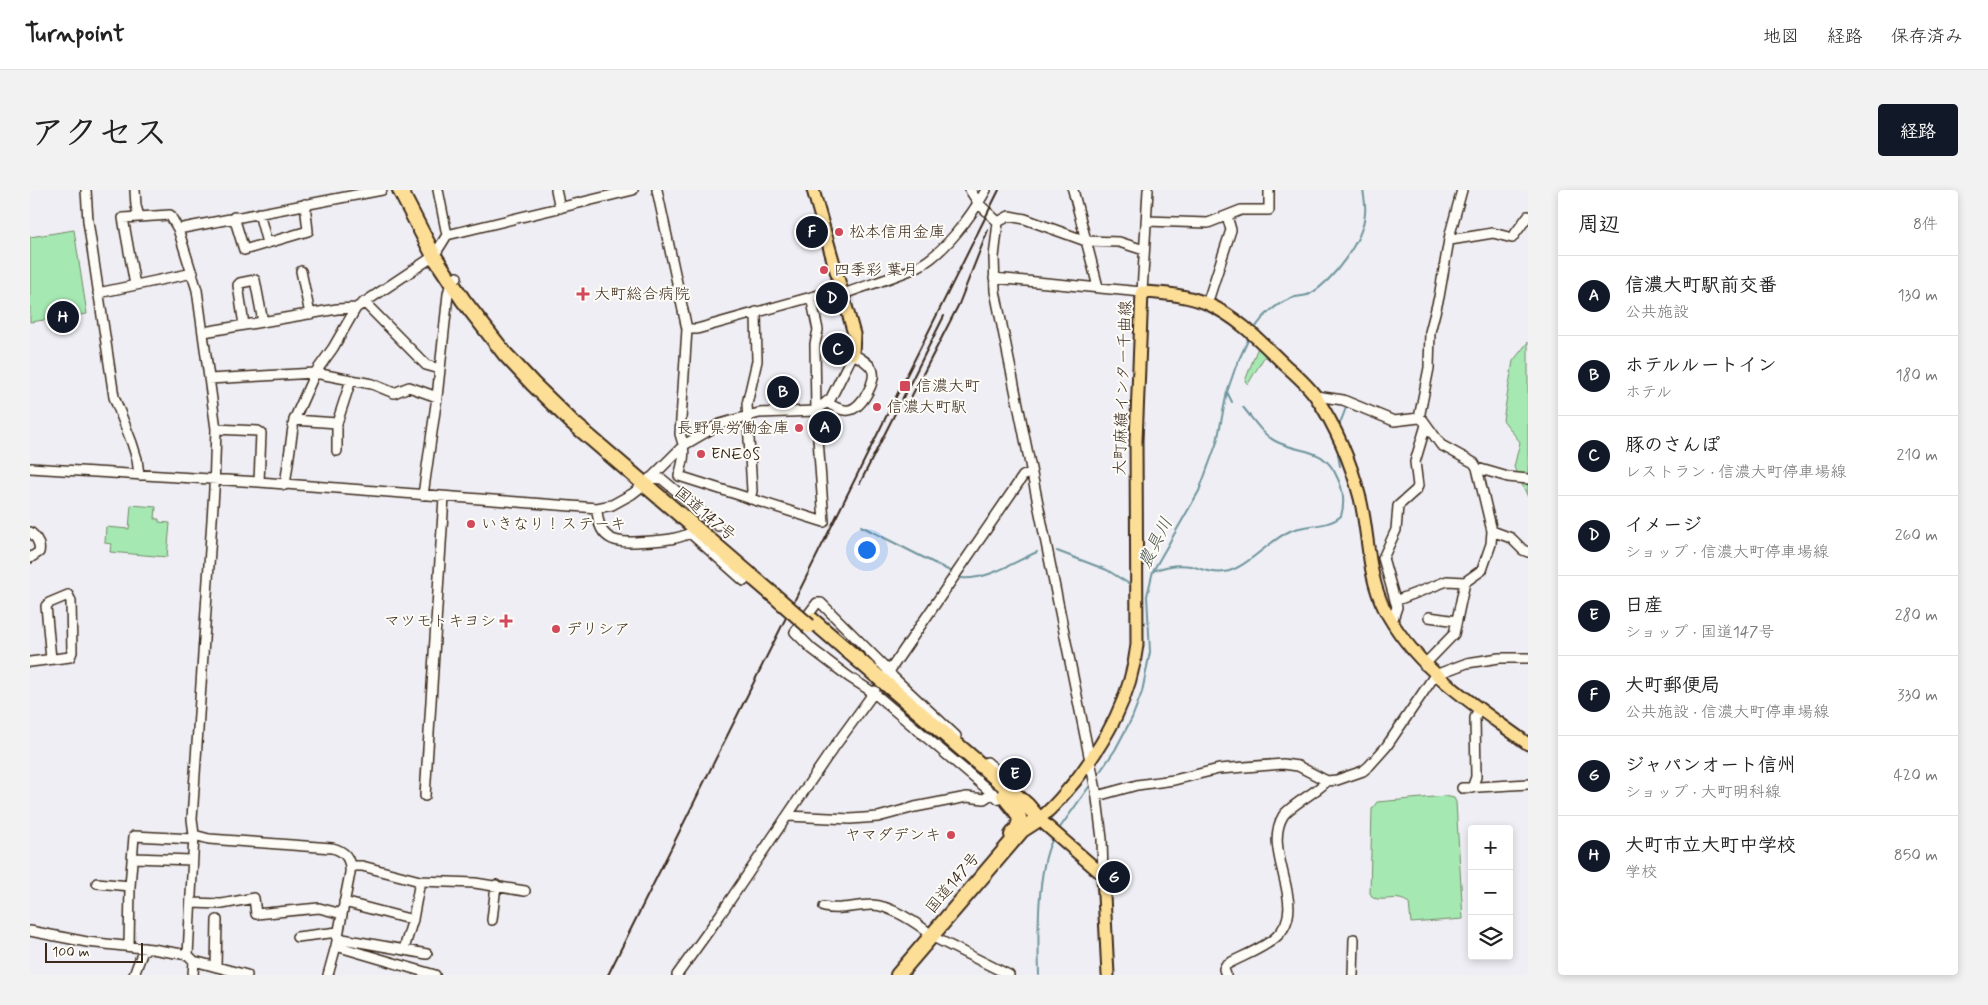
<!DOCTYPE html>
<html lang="ja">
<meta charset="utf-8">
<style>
:root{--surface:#fff;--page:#f2f2f2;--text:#222;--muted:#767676;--line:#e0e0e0;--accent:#111827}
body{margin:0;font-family:Mynerve,"Klee One",sans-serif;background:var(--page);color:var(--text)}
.controls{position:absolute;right:15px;bottom:15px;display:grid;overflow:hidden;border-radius:5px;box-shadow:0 2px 8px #0003}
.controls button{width:45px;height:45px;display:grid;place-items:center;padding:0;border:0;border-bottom:1px solid var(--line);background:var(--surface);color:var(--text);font:25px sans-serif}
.scale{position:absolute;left:15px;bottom:12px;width:98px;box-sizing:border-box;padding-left:5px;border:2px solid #3b2a1e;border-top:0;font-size:14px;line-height:18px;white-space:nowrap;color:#3b2a1e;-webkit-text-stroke:4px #fdfcf7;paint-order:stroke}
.you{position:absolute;left:836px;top:359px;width:18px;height:18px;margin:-12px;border:4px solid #fff;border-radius:50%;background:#1a73e8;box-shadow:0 0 0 8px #1a73e833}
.badge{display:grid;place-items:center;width:32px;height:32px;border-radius:50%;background:var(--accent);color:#fff;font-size:16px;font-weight:700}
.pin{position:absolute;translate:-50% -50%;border:2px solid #fff;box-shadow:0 1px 5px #0006}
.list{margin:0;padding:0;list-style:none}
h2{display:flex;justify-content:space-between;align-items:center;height:65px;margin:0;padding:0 20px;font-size:21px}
h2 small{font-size:16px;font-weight:400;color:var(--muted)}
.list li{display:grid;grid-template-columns:32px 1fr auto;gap:15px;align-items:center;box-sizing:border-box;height:80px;padding:0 20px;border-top:1px solid var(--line)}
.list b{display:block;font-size:19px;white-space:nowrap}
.list p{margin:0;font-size:16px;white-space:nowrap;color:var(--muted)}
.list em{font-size:16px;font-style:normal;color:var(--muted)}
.icon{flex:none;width:28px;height:28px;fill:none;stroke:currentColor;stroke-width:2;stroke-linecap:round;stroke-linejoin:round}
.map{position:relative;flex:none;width:1498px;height:785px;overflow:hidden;border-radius:5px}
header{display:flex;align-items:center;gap:30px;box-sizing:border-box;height:70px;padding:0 25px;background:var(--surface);border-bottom:1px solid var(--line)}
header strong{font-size:24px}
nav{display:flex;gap:28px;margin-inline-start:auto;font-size:18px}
.intro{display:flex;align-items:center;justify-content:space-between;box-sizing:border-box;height:120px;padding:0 30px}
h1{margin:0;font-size:35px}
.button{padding:12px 22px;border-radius:5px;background:var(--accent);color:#fff;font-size:18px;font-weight:700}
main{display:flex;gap:30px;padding:0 30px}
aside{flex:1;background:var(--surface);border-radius:5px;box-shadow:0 2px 8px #0003}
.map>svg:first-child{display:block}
.green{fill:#a6e8b2;stroke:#708968}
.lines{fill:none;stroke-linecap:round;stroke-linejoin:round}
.stream{stroke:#6f959d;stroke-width:2}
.minor-casing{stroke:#3b2a1e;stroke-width:12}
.major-casing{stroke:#3b2a1e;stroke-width:15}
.highway-casing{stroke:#3b2a1e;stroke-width:18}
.minor{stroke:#fdfcf7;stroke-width:9}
.major{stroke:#fdde96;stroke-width:11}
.highway{stroke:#fdde96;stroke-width:14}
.rail{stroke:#3b2a1e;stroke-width:2}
.highway-bridge-casing{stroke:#3b2a1e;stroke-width:18;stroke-linecap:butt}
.highway-bridge{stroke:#fdde96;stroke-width:14}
.poi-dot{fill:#d1495b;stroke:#fdfcf7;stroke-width:2}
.labels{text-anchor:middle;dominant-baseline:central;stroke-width:4;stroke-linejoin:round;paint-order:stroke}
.poi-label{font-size:16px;fill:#3b2a1e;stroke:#fdfcf7;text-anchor:start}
.street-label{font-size:16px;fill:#3b2a1e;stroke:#fdfcf7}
.water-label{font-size:18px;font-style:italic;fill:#505753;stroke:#fdfcf7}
</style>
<header>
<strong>Turnpoint</strong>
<nav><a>地図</a><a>経路</a><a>保存済み</a></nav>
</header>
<div class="intro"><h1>アクセス</h1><a class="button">経路</a></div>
<main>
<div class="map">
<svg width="1498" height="785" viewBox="0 0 1498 785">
<rect width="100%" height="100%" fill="#efeef4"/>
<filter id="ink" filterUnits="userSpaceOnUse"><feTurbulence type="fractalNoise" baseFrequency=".02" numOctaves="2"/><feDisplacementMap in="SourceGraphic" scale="10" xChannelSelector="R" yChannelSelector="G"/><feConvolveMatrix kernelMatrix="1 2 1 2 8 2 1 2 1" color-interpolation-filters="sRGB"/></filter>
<g filter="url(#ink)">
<!-- green -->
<path class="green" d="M44,40L57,124L0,132V47Z
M1498,152V307L1484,277L1490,252L1473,230L1483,171Z
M1228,157L1236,164L1218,194L1215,191Z
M101,315L126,317L125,329H129V332L140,333L137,367L80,362L81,354L75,353L76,337L99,339Z
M1415,606L1424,608L1426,612L1433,729L1381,733L1379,713C1367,704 1355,712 1343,708L1340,703L1342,619L1347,612Z"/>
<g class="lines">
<!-- stream -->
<path class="stream" d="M1224,140C1233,125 1248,112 1265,107C1270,106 1276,106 1280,104C1303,91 1334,49 1335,23C1336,16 1334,7 1333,0
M1197,202L1202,212
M1309,236L1317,215
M1308,264L1310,276
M831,336L920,381
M1027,361L1077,380L1101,395
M1123,381C1135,376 1148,374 1161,376C1172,379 1183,384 1195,382C1217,378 1238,351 1260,341C1275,334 1298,338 1311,326C1315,313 1314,302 1308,289C1294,255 1272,265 1245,251C1232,244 1222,228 1213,217
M931,388C958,390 982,373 1007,362
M1067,586L1085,560L1102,528L1112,502L1120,462L1117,406L1123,381L1169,301L1187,252L1197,202L1206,176L1219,148
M1029,639L1061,594
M1009,785C1008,751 1006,676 1024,647"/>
<!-- minor casing -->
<g class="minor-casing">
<path id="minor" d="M56,0L58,31L84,207L102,253L107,269L109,285
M105,0L106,16L109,26
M526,0L530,18
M627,0L657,139L650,244C656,259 654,270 649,286L794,332L786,221L785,154L788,140L781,107
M940,0L949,14L968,32L964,67L965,101L1066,600L1072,649L1073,685
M1043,0L1068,97
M229,23L237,53
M204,27L214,60L278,41L275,14
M1116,31L1178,33L1211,20H1239V0
M968,32L979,26L995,29L1056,51L1089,52L1114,60
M148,39L352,0
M417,45L603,0
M1420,50L1463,43L1482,48L1498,26
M271,81L280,124
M964,88L1112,102L1118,0
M105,95L93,28L140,25L148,39L167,100L186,239L184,300L162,629L164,645L158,765
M68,103L163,83
M334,112L396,175L410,179
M1177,114L1201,40L1197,26
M214,135L208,95L210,93L225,90L233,132
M657,139H667L803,101L812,103L819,102C841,94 866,87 887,77C914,64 942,25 956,0
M174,142L307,119L326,118
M179,189L285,183L342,194L364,203L379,197L407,207
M1286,206L1313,210L1364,231L1389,228L1393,230L1411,255L1444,273L1447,278L1462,341L1461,354L1452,380L1435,392L1417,391L1365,411
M1389,228L1399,178L1400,142L1409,107L1420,44L1432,0
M264,230L307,233L321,190
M307,233V261
M186,239L228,241L231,243L229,292
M0,278L229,292L567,318L582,315L602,304L615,294L654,255L690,234L729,223L786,221L801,208L823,164C830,168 838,172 842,179C848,189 832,218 819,220C811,221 804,217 798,213
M1447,278L1478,287L1498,289
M620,288L632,289L688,336
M255,295L264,230L285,183L303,158L326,118L404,66L417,45L408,0
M393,305L407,207L418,104L421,92L427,87
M720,309L722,301L717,214L727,171L726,122
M567,318C568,356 591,353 622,351C635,350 648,349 660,343L714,391
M1462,341L1481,348L1493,360L1498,362
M0,342C6,346 11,355 9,362L0,368
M1399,427L1427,431
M1362,432L1367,417L1353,368L1366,340L1368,316L1386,300L1388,296L1385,272L1396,235
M0,472L40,467L42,462L41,411L38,405L19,413L16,416L21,469
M1394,475L1424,444L1435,392
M856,486L993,286L1001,282
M926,546L863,487L857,479L791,413H787L765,442L782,459L819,487L844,503L969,609L974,605
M957,572L978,590L981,595L979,600
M1432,598L1498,594
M1442,598L1446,587L1445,528L1449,518
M395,606L414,307
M1067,606L1107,595L1144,590L1189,579L1253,574L1268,576L1297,591L1307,590L1333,581L1339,576L1356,557L1405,485L1437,473L1469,468H1498
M758,626L820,629L848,627L885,617L937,607L954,609L963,603
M164,645L179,649L302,658C315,661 321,669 320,683L306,756L298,785
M103,668L162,670
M321,676H332L390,691L445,693L495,701
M67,693L100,696
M314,712L383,730
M161,713L192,714L224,708L226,724L289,718L312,724
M794,717C809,721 826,715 841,715C858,714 889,734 901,745
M462,730L466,695
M0,741L57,752L122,759L158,765L164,771L217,785
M267,747L308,742
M307,748L397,764
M907,749L979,785
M99,756L100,696L104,646L163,649
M306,756L405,785
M374,759L383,729L390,691
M186,777L187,730
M104,785L114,758
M163,785L164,771
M647,785L690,725L797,567L845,501
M1196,785L1194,779L1196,775C1212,766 1233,759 1246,747C1281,716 1231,663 1253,626C1260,615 1286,603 1297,591
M1323,785L1324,749"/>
</g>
<!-- major casing -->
<g class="major-casing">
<path id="major" d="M783,0L824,144L823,164
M1078,785L1073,685L1009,629C1024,618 1034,604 1046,590C1077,549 1101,507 1107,455L1106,251L1112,102C1134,103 1157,105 1178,114C1209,128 1231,152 1255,175C1266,185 1278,195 1286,207C1306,237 1321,273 1330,308C1339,344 1337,384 1354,418C1386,480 1444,514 1498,554"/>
</g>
<!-- highway casing -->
<g class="highway-casing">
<path id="highway" d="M370,0L404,66L433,110L475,164L503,194L542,232L740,402
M782,430L997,615L1009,629
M974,605C983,621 999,626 982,645
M868,785L992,640L1009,629"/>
</g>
<!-- minor -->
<use href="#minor" class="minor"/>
<!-- major -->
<use href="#major" class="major"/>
<!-- highway -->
<use href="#highway" class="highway"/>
<!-- rail -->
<path class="rail" d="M874,221L929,114L958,40
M830,293L914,126
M578,785L969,0"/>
<!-- highway-bridge casing -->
<g class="highway-bridge-casing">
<path id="highway-bridge" d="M740,402L779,436"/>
</g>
<!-- highway-bridge -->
<use href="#highway-bridge" class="highway-bridge"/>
</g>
</g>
<!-- markers -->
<g class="poi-dot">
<circle cx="809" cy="42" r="5"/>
<circle cx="794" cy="80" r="5"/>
<path d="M550.5 96.5h5v5h5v5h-5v5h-5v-5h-5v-5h5z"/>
<rect x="869" y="190" width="12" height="12" rx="2.5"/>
<circle cx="847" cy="217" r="5"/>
<circle cx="769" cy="238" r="5"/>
<circle cx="671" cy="264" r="5"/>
<circle cx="441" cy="334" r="5"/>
<path d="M473.5 423.5h5v5h5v5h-5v5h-5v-5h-5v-5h5z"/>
<circle cx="526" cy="439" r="5"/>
<circle cx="921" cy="645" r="5"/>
</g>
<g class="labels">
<!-- poi labels -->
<g class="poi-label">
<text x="819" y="42">松本信用金庫</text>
<text x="804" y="80">四季彩 葉月</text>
<text x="564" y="104">大町総合病院</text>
<text x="886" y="196">信濃大町</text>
<text x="857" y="217">信濃大町駅</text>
<text x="759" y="238" text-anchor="end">長野県労働金庫</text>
<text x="681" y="264">ENEOS</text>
<text x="451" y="334">いきなり！ステーキ</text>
<text x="466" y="431" text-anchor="end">マツモトキヨシ</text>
<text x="536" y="439">デリシア</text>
<text x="911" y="645" text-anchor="end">ヤマダデンキ</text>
</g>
<!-- street labels -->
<g class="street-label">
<text transform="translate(1093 198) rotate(-88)">大町麻績インター千曲線</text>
<text transform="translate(675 324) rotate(40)">国道147号</text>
<text transform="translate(923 693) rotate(-50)">国道147号</text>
</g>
<!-- water labels -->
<g class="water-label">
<text transform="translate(1126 353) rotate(-63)">農具川</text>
</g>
</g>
</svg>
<div class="controls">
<button>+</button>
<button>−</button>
<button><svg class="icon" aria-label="layers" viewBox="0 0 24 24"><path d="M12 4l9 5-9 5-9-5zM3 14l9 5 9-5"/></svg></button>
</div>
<div class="scale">100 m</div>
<div class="you"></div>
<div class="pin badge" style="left:795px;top:237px">A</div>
<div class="pin badge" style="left:753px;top:202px">B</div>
<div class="pin badge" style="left:808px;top:159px">C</div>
<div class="pin badge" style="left:802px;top:108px">D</div>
<div class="pin badge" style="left:985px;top:584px">E</div>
<div class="pin badge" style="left:782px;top:42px">F</div>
<div class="pin badge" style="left:1084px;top:687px">G</div>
<div class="pin badge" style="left:33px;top:127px">H</div>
</div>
<aside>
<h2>周辺<small>8件</small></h2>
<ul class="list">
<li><span class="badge">A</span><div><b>信濃大町駅前交番</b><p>公共施設</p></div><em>130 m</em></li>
<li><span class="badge">B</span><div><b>ホテルルートイン</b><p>ホテル</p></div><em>180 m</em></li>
<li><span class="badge">C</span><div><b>豚のさんぽ</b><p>レストラン · 信濃大町停車場線</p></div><em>210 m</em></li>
<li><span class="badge">D</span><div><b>イメージ</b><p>ショップ · 信濃大町停車場線</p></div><em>260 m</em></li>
<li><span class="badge">E</span><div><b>日産</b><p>ショップ · 国道147号</p></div><em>280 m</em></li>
<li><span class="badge">F</span><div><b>大町郵便局</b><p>公共施設 · 信濃大町停車場線</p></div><em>330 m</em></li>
<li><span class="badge">G</span><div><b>ジャパンオート信州</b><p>ショップ · 大町明科線</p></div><em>420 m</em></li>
<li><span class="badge">H</span><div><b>大町市立大町中学校</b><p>学校</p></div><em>850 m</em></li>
</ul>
</aside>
</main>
